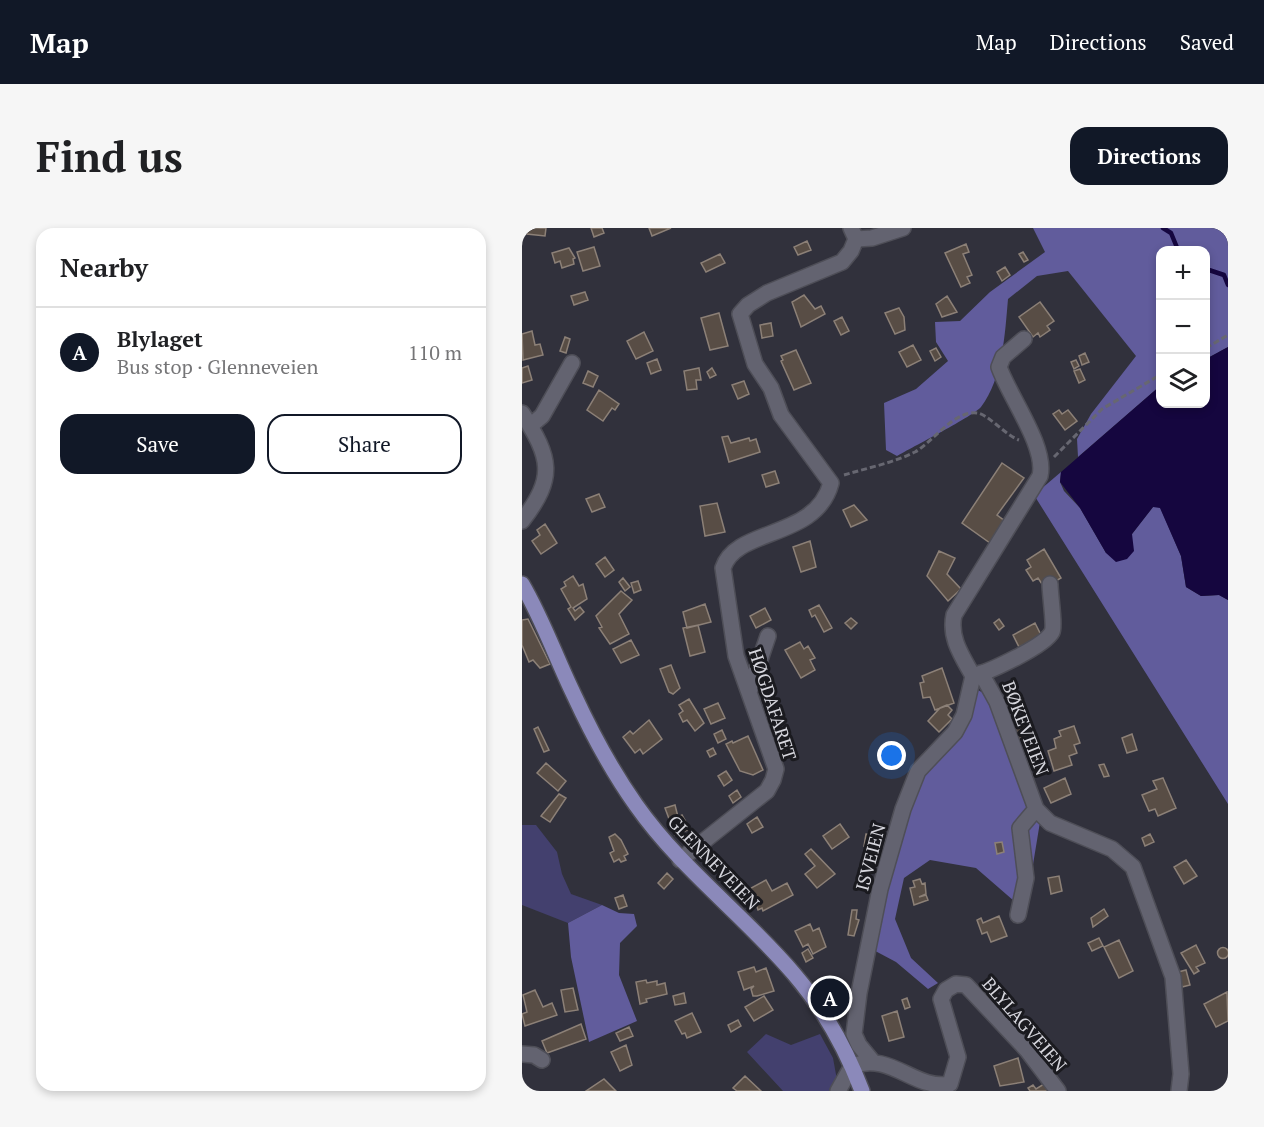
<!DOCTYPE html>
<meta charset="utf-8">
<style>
:root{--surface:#fff;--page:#f6f6f6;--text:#202124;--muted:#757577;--line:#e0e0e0;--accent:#111827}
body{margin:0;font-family:"PT Serif",serif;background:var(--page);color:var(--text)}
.controls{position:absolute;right:18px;top:18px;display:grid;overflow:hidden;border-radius:12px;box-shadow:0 3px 9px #0003}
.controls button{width:54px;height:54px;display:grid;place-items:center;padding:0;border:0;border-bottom:2px solid var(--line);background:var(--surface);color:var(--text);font:30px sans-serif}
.you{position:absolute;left:370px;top:528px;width:21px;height:21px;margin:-15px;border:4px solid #fff;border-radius:50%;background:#1a73e8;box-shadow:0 0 0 9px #1a73e833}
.badge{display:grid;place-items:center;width:39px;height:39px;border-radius:50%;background:var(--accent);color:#fff;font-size:20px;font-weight:700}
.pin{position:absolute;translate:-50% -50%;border:3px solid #fff;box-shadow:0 2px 6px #0006}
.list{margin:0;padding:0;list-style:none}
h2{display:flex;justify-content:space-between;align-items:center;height:78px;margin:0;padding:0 24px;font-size:26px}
h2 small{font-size:20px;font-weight:400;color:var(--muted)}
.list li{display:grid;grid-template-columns:39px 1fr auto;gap:18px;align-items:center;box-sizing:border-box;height:90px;padding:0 24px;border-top:2px solid var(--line)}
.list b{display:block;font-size:22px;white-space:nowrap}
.list p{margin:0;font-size:20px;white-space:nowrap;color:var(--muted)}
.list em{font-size:20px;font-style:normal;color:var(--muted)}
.actions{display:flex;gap:12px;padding:18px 24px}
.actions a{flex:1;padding:14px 0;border:2px solid var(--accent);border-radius:18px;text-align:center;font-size:21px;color:var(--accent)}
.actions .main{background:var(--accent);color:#fff}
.icon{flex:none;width:33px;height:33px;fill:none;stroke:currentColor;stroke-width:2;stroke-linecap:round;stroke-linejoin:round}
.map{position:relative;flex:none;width:706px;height:863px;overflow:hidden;border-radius:18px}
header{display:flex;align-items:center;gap:36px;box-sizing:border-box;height:84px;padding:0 30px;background:var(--accent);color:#fff}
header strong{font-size:28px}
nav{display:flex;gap:33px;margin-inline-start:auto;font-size:21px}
.intro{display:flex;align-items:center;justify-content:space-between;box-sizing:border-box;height:144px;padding:0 36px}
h1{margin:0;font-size:42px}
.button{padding:15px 27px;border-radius:18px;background:var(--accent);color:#fff;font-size:21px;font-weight:700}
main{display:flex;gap:36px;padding:0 36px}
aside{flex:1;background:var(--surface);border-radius:18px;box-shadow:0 3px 9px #0003}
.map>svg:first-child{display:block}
.green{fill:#43406e}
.forest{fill:#615c9c}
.water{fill:#15063f}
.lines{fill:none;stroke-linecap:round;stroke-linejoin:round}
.stream{stroke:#15063f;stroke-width:4.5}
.building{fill:#584d45;stroke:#8c8077;stroke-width:1.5}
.minor-casing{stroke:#4e4e57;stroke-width:18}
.major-casing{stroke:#4e4e57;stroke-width:18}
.path{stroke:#676771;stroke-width:3;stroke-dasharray:6 3;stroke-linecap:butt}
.minor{stroke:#636370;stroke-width:15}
.major{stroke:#8b89ba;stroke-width:15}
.labels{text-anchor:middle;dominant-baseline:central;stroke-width:6;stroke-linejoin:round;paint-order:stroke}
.street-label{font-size:18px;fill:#d6d6dd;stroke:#1a1a1f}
</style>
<header>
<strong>Map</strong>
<nav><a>Map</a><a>Directions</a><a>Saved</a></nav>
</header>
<div class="intro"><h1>Find us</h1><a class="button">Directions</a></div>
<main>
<aside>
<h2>Nearby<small></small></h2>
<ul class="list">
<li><span class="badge">A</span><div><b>Blylaget</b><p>Bus stop · Glenneveien</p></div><em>110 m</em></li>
</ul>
<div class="actions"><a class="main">Save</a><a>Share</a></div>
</aside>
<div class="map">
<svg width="706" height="863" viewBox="0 0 706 863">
<rect width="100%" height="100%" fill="#31313c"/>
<!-- green -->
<path class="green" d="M0,597H14L35,624L40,646L49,666L80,677L46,695L0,677Z
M244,806L269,817L298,806L311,830L317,863H261L225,824Z"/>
<!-- forest -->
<path class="forest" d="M511,0H706V119L684,131V22H638V158L556,229L555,211L569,186L614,128L546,43L515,48L486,71C483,105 481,150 459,179C453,187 389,220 375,228L364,222L362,175L394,161L426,133L414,114L413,94L438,93L468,64L523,24Z
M539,244L538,254L542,263L558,280L584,325L610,306L631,279H638L659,328L664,359L679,368L697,367L706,372V576L512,267Z
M456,462L463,466L507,574L518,594L506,667L492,673L454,640L408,632L382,650L373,691L389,730L416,755L406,761L374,734L342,717L375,578Z
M80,677L97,685L112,686L115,698L98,715L97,747L115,793L67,814L49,729L46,695Z"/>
<!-- water -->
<path class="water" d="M706,119V372L697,367L679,368L664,359L659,328L638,280L631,279L610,306L612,323L605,331L594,334L584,325L558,280L538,254L539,244L638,158V176H684V131Z"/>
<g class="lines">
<!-- stream -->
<path class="stream" d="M641,0L649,5L656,22
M684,41L702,47L706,57"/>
</g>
<!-- building -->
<path class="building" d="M5,0H24L23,8L5,6Z
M69,0H80L82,5L72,9Z
M127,0H149L130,8Z
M285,13L289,22L276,27L272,19Z
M444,16L447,24L441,26L450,47L445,49L448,55L439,59L423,25Z
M72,19L78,38L61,43L55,24Z
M47,20L53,30L51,31L52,36L40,40L38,33L33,35L30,25Z
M501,24L506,32L502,34L497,26Z
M198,26L203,35L184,44L179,35Z
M483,39L488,47L480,53L475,44Z
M63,64L66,72L52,77L49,68Z
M282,67L293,81L299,78L303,86L279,99L270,74Z
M425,68L435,84L420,89L414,76Z
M518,74L532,93L525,98L528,102L518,109L516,105L511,109L497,89Z
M377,80L382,89L383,102L373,106L363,85Z
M197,85L206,118L188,122L179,90Z
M320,89L327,103L319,107L312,93Z
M249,95L251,108L240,110L238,97Z
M10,103L13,117L18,116L21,127L1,132L0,106Z
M122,104L131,123L114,131L105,113Z
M43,109L48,111L44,125L38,123Z
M391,117L399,132L385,139L377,124Z
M414,120L419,129L413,133L408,123Z
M274,122L289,155L272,162L259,133L261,132L259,128Z
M563,125L567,134L560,137L557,128Z
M135,131L139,142L129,146L125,135Z
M554,132L557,138L552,141L549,134Z
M6,138L10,152L0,155V140Z
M177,140L179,152H174L175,161L165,162L162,143Z
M190,140L194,147L188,150L185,144Z
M558,141L563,152L557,155L552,143Z
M66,143L76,148L71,159L61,155Z
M222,153L227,166L216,171L210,157Z
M77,162L97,176L93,182L90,180L81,193L65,182Z
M537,182L540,186L546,182L555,193L543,202L531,186Z
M206,208L209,215L227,210L228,213L234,211L238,224L207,234L200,209Z
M480,235L502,250L475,287L483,293L468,315L440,295Z
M253,243L257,255L244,259L240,247Z
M77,266L83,279L70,284L64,271Z
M195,275L203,304L183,308L178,278Z
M332,277L345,292L329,299L321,282Z
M23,296L35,315L19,326L10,313L18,307L15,302Z
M288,313L294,339L279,344L271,319Z
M522,321L539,350L529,356L527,352L520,356L516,350L511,353L504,342L509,339L505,332Z
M417,323L433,330L425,346L439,361L426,373L405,348Z
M83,329L92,342L83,349L74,336Z
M51,348L57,358L61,356L65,371L51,380L53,383L58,379L62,384L53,392L46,381L49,379L39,361L44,358L42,354Z
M101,350L108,359L103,363L97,354Z
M116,353L119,362L112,365L109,355Z
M99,363L110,372L97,386L107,406L88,416L77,400L80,399L74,388Z
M183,376L189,394L165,400L161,384Z
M297,377L310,400L302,404L293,387L290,389L287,382Z
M243,380L249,392L234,400L228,388Z
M329,390L335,395L329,401L323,395Z
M6,391L28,436L18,440L11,432L7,434L0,417V392Z
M477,391L482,398L477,402L472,395Z
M513,395L520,409L497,419L491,407Z
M176,397L183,424L168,428L161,400Z
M109,412L117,427L99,435L91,421Z
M278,414L282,421L286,418L293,430L288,432L293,442L279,450L263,422Z
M149,437L158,460L151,466L147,464L138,441Z
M420,440L432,475L413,482L408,469L401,470L398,455L402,454L400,448Z
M167,471L182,495L173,503L165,492L161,494L157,486L161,483L157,477Z
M196,475L203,490L189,496L182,481Z
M425,477L430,482L426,487L430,491L417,504L406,493L418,480Z
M502,491L508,505L494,513L487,496Z
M127,492L140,511L121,526L118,521L113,525L101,509L108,503L111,506Z
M552,498L558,515L552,517L555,525L547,528L550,537L532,543L526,523L534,520L532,511L539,508L537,503Z
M16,499L27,522L22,524L12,501Z
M200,502L204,511L196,515L192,506Z
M610,506L615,522L605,525L600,510Z
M226,508L241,542L231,547L218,543L204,516L210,513L211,515Z
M191,520L194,526L188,529L185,523Z
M24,535L44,553L36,563L15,545Z
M582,536L587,548L582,549L577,537Z
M204,543L210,552L202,558L196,548Z
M543,550L549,566L529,575L522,560Z
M641,550L654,580L636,588L633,581L627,583L620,567L635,561L631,553Z
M215,562L219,569L211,575L207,568Z
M37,566L44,570L28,594L19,588Z
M153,577L156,589L160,587L168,601L153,607L143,580Z
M235,589L241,599L230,605L225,596Z
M318,596L327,609L310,621L301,608Z
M93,606L99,612L106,626L102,628L104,632L99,634L97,631L92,634L88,625L92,623L87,609Z
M344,606L353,607L351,619L342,618Z
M628,606L632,614L623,618L620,610Z
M480,614L482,624L475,626L473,615Z
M289,621L313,646L295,660L283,646L293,638L283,626Z
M664,632L675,648L662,656L652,639Z
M145,645L151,651L142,661L136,655Z
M537,648L540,663L529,666L526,650Z
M398,651L400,656L403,655L404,666L397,669L404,667L406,672L392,677L388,660L393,659L391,653Z
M244,652L250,663L265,655L271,667L241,683L240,680L236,682L229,660Z
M101,667L105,678L97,681L93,670Z
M582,681L586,688L571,699L569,690Z
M330,682H335L334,691L337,692L332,708L326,707Z
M477,688L485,708L469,714L465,704L460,706L455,692L459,690L461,695Z
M288,696L291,703L297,700L304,719L291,726L286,716L281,719L273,703Z
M577,710L581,718L570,723L566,715Z
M597,712L611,743L597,750L582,719Z
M674,717L683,735L674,739L677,743L672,746L659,725Z
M695.5 725a5.5 5.5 0 1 1 11 0a5.5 5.5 0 1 1-11 0Z
M286,721L291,730L284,734L280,725Z
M232,739L234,744L244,740L252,763L235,768H231L229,761L232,758L222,762L216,744Z
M664,742L668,757L660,759L656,744Z
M124,752L125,755L135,753V757L143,755L145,766L124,771L125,774L118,776L114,754Z
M51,760L56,782L43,784L39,762Z
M13,762L21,779L30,775L35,787L3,798L0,786L5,784L1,767Z
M705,764L706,793L694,799L682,776Z
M162,765L164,775L153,777L151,768Z
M242,768L251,782L232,793L223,779Z
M385,770L388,779L383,781L380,772Z
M375,783L382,809L367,813L360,788Z
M170,785L179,804L165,810L163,805L160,806L153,793Z
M216,792L219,798L209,804L206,797Z
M59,796L64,811L25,825L20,813Z
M107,799L111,808L98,813L94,805Z
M104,817L110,837L98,843L89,824Z
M496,830L502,854L478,858L472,838Z
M223,848L239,863H215L211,860Z
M82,851L94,863H64Z
M522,856L526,863H508L506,860L511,857L514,861Z"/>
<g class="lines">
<!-- minor casing -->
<g class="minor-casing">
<path id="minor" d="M334,11L350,10L381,0
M0,185C29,230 34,249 0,293
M8,198L20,188L50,135
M459,445L475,474L514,581L528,595L590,621L611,639L651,749L659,846L657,863
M451,448C440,428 427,410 432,387L518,248C525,219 487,168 477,139L481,129L502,111
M451,448C467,444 523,418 530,404C533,398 528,366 528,356
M227,464L246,408
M158,632L245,563L251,552L254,541L214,428L201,340C214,299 294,312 309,255L259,187L249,160L233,136L218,86L226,77L245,65L320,34L329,23L334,11L329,0
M496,687L504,650L498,600L514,581
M0,826L12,827L20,832
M351,834L337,817L332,806L337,765L358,661L381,581L396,543L433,504L442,487L451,448
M316,863L330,838C369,823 393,863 428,856L436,829L419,771L424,762L434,756L444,757L505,822L536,863"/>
</g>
<!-- major casing -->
<g class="major-casing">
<path id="major" d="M0,356C21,392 34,430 52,467C70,506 90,543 114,577C159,641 222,687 272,746C302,781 324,821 340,863"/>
</g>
<!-- path -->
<path class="path" d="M684,120L706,107
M532,229L580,181L638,147
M322,247C345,240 371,235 393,224C411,214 432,182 455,185C466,186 483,207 497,212"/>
<!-- minor -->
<use href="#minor" class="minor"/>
<!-- major -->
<use href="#major" class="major"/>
</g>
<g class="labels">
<!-- street labels -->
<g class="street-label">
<text transform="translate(251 476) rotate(72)">HØGDAFARET</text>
<text transform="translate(504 500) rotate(69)">BØKEVEIEN</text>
<text transform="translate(348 629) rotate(-75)">ISVEIEN</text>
<text transform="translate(192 634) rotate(46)">GLENNEVEIEN</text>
<text transform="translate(503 796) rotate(49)">BLYLAGVEIEN</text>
</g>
</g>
</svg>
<div class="controls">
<button>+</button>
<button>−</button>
<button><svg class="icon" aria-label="layers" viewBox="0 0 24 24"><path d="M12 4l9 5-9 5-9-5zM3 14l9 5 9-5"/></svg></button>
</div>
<div class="you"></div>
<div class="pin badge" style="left:308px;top:770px">A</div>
</div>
</main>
